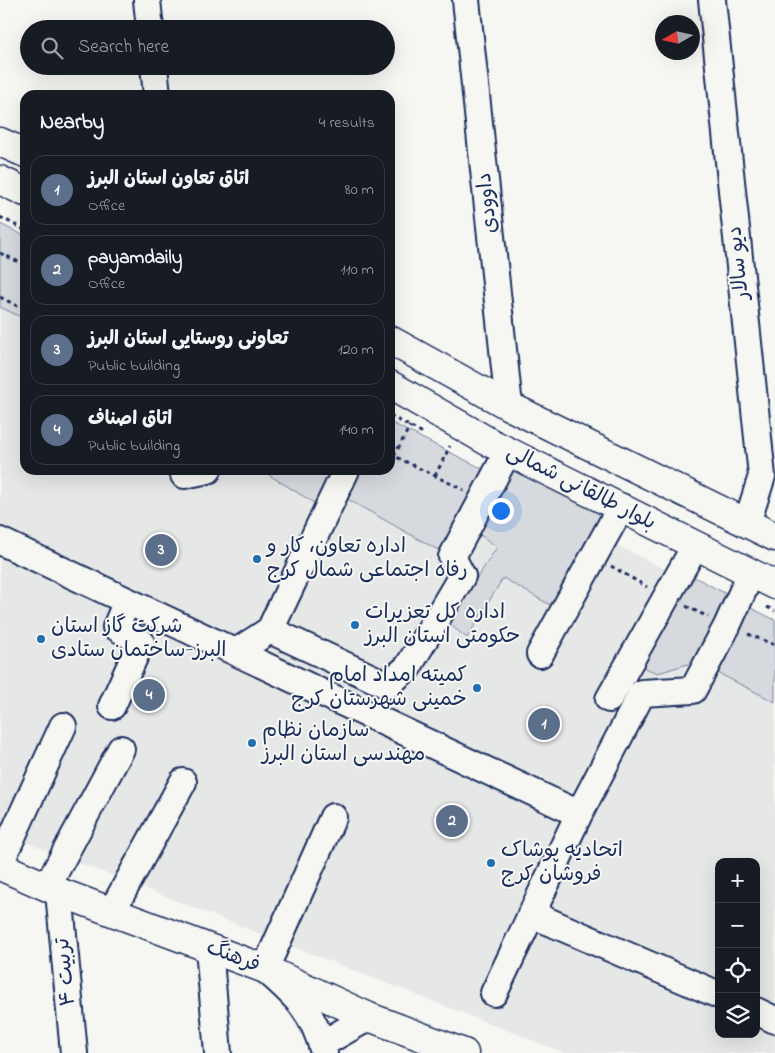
<!DOCTYPE html>
<meta charset="utf-8">
<style>
:root{--surface:#171b24;--page:#20242c;--text:#f1f3f6;--muted:#9ea1a6;--line:#363941;--accent:#1f6fb2}
body{margin:0;font-family:"Indie Flower","Playpen Sans Arabic",sans-serif;background:var(--page);color:var(--text)}
.controls{position:absolute;right:15px;bottom:15px;display:grid;overflow:hidden;border-radius:10px;box-shadow:0 5px 20px #0002}
.controls button{width:45px;height:45px;display:grid;place-items:center;padding:0;border:0;border-bottom:1px solid var(--line);background:var(--surface);color:var(--text);font:25px sans-serif}
.compass{position:absolute;left:655px;top:15px;width:45px;height:45px;border-radius:50%;background:var(--surface);box-shadow:0 5px 20px #0002;rotate:261deg}
.you{position:absolute;left:500px;top:510px;width:18px;height:18px;margin:-12px;border:4px solid #fff;border-radius:50%;background:#1a73e8;box-shadow:0 0 0 8px #1a73e833}
.badge{display:grid;place-items:center;width:32px;height:32px;border-radius:50%;background:var(--accent);color:#fff;font-size:16px;font-weight:700}
.pin{position:absolute;translate:-50% -50%;border:2px solid #fff;box-shadow:0 1px 5px #0006}
.list{margin:0;padding:0;list-style:none}
h2{display:flex;justify-content:space-between;align-items:center;height:65px;margin:0;padding:0 20px;font-size:21px}
h2 small{font-size:16px;font-weight:400;color:var(--muted)}
.list li{display:grid;grid-template-columns:32px 1fr auto;gap:15px;align-items:center;box-sizing:border-box;height:70px;margin:0 10px 10px;padding:0 10px;border:1px solid var(--line);border-radius:15px}
.list b{display:block;font-size:19px;white-space:nowrap}
.list p{margin:0;font-size:16px;white-space:nowrap;color:var(--muted)}
.list em{font-size:16px;font-style:normal;color:var(--muted)}
.icon{flex:none;width:28px;height:28px;fill:none;stroke:currentColor;stroke-width:2;stroke-linecap:round;stroke-linejoin:round}
.map{position:relative;flex:none;width:775px;height:1053px;overflow:hidden}
.search{position:absolute;background:var(--surface);box-shadow:0 5px 20px #0002;left:20px;top:20px;width:375px;height:55px;display:flex;align-items:center;gap:12px;box-sizing:border-box;padding:0 18px;border-radius:28px;color:var(--muted);font-size:19px}
.panel{position:absolute;background:var(--surface);box-shadow:0 5px 20px #0002;left:20px;top:90px;width:375px;height:385px;border-radius:15px}
.map>svg:first-child{display:block}
.built{fill:#e6e7e7;fill-rule:evenodd}
.green{fill:#d6d9dd;stroke:#78849e}
.lines{fill:none;stroke-linecap:round;stroke-linejoin:round}
.minor-casing{stroke:#1b2f5e;stroke-width:30}
.major-casing{stroke:#1b2f5e;stroke-width:31}
.path{stroke:#1b2f5e;stroke-width:3;stroke-dasharray:4 4;stroke-linecap:butt}
.minor{stroke:#f6f6f2;stroke-width:26}
.major{stroke:#f6f6f2;stroke-width:28}
.poi-dot{fill:#1f6fb2;stroke:#f6f6f2;stroke-width:2}
.labels{text-anchor:middle;dominant-baseline:central;stroke-width:4;stroke-linejoin:round;paint-order:stroke}
.street-label{font-size:21px;fill:#1b2f5e;stroke:#f6f6f2}
.poi-label{font-size:21px;fill:#1b2f5e;stroke:#f6f6f2;text-anchor:start}
</style>
<div class="map">
<svg width="775" height="1053" viewBox="0 0 775 1053">
<rect width="100%" height="100%" fill="#f6f6f2"/>
<filter id="ink" filterUnits="userSpaceOnUse"><feTurbulence type="fractalNoise" baseFrequency=".02" numOctaves="2"/><feDisplacementMap in="SourceGraphic" scale="10" xChannelSelector="R" yChannelSelector="G"/><feConvolveMatrix kernelMatrix="1 2 1 2 8 2 1 2 1" color-interpolation-filters="sRGB"/></filter>
<g filter="url(#ink)">
<!-- built -->
<path class="built" d="M0,233L25,246V470H390V430L775,625V1053H565L0,832ZM719,862H756V1034H719Z"/>
<!-- green -->
<path class="green" d="M0,224L25,236V319L0,307Z
M390,422L487,471L447,548L438,550L347,499L352,470H390Z
M510,460L611,510L557,609L503,578L467,638L448,623L497,547L472,529Z
M261,470H334L316,504Z
M689,574L730,596L701,660L658,673L639,666Z
M745,605L775,620V702L718,673Z"/>
<g class="lines">
<!-- minor casing -->
<g class="minor-casing">
<path id="minor" d="M147,0L150,29
M466,0L509,406
M712,0L762,476L747,523
M154,66L157,95
M184,475L208,470
M0,541L579,814
M270,630L346,470
M236,652L270,630L387,685L408,667L462,576L452,557L508,451
M540,654L621,507
M609,699L695,546
M112,706L141,642L116,627L127,601
M0,863L63,726
M47,887L121,749
M59,892L74,1053
M112,911L183,782
M531,914L719,995
M209,948L218,1053
M494,993L579,814L642,693L693,690L727,626L751,573
M756,1011L775,1020
M329,1040L369,1017
M324,1053C314,1012 296,996 265,969L333,817"/>
</g>
<!-- major casing -->
<g class="major-casing">
<path id="major" d="M0,142L25,153
M0,180L25,192
M390,340L509,406L775,537
M390,385L489,442L775,585
M0,866L59,892L265,969L369,1017L464,1053"/>
</g>
<!-- path -->
<path class="path" d="M0,217L25,230
M0,253L25,265
M0,297L25,310
M390,416L423,433
M390,454L464,490
M394,456L410,426
M435,476L450,446
M611,566L647,587
M686,606L708,617
M767,607L775,611
M748,634L775,645"/>
<!-- minor -->
<use href="#minor" class="minor"/>
<!-- major -->
<use href="#major" class="major"/>
</g>
</g>
<!-- markers -->
<g class="poi-dot">
<circle cx="257" cy="559" r="5"/>
<circle cx="355" cy="625" r="5"/>
<circle cx="41" cy="639" r="5"/>
<circle cx="477" cy="688" r="5"/>
<circle cx="252" cy="743" r="5"/>
<circle cx="491" cy="863" r="5"/>
</g>
<g class="labels">
<!-- street labels -->
<g class="street-label">
<text transform="translate(488 203) rotate(-96)">داوودی</text>
<text transform="translate(739 263) rotate(-96)">دیو سالار</text>
<text transform="translate(581 488) rotate(27)">بلوار طالقانی شمالی</text>
<text transform="translate(233 957) rotate(21)">فرهنگ</text>
<text transform="translate(66 972) rotate(-95)">تربیت ۴</text>
</g>
<!-- poi labels -->
<g class="poi-label">
<text x="267" y="547">اداره تعاون، کار و<tspan x="267" dy="24">رفاه اجتماعی شمال کرج</tspan></text>
<text x="365" y="613">اداره کل تعزیرات<tspan x="365" dy="24">حکومتی استان البرز</tspan></text>
<text x="51" y="627">شرکت گاز استان<tspan x="51" dy="24">البرز-ساختمان ستادی</tspan></text>
<text x="467" y="676" text-anchor="end">کمیته امداد امام<tspan x="467" dy="24">خمینی شهرستان کرج</tspan></text>
<text x="262" y="731">سازمان نظام<tspan x="262" dy="24">مهندسی استان البرز</tspan></text>
<text x="501" y="851">اتحادیه پوشاک<tspan x="501" dy="24">فروشان کرج</tspan></text>
</g>
</g>
</svg>
<div class="controls">
<button>+</button>
<button>−</button>
<button><svg class="icon" aria-label="locate" viewBox="0 0 24 24"><circle cx="12" cy="12" r="6"/><path d="M12 2v4M12 18v4M2 12h4M18 12h4"/></svg></button>
<button><svg class="icon" aria-label="layers" viewBox="0 0 24 24"><path d="M12 4l9 5-9 5-9-5zM3 14l9 5 9-5"/></svg></button>
</div>
<svg class="compass" viewBox="-18 -18 36 36"><path d="M0-13l5 13h-10z" fill="#e53935"/><path d="M0 13l5-13h-10z" fill="#9ea1a6"/></svg>
<div class="you"></div>
<div class="pin badge" style="left:544px;top:724px;background:#5c6f8a">1</div>
<div class="pin badge" style="left:452px;top:821px;background:#5c6f8a">2</div>
<div class="pin badge" style="left:161px;top:550px;background:#5c6f8a">3</div>
<div class="pin badge" style="left:149px;top:695px;background:#5c6f8a">4</div>
<div class="search"><svg class="icon" aria-label="search" viewBox="0 0 24 24"><circle cx="10" cy="10" r="6"/><path d="M15 15l6 6"/></svg>Search here</div>
<section class="panel">
<h2>Nearby<small>4 results</small></h2>
<ul class="list">
<li><span class="badge" style="background:#5c6f8a">1</span><div><b>اتاق تعاون استان البرز</b><p>Office</p></div><em>80 m</em></li>
<li><span class="badge" style="background:#5c6f8a">2</span><div><b>payamdaily</b><p>Office</p></div><em>110 m</em></li>
<li><span class="badge" style="background:#5c6f8a">3</span><div><b>تعاونی روستایی استان البرز</b><p>Public building</p></div><em>120 m</em></li>
<li><span class="badge" style="background:#5c6f8a">4</span><div><b>اتاق اصناف</b><p>Public building</p></div><em>140 m</em></li>
</ul>
</section>
</div>
